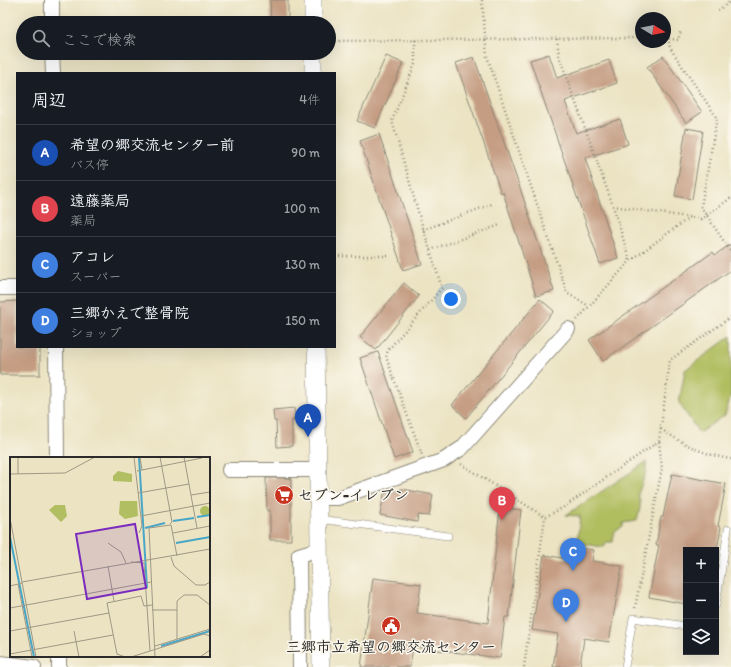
<!DOCTYPE html>
<html lang="ja">
<meta charset="utf-8">
<style>
:root{--surface:#171b24;--page:#242831;--text:#f1f3f6;--muted:#9ea1a6;--line:#363941;--accent:#db2777}
body{margin:0;font-family:Itim,"Klee One",sans-serif;background:var(--page);color:var(--text)}
.controls{position:absolute;right:12px;bottom:12px;display:grid;overflow:hidden;border-radius:0px;box-shadow:0 4px 16px #0002}
.controls button{width:36px;height:36px;display:grid;place-items:center;padding:0;border:0;border-bottom:1px solid var(--line);background:var(--surface);color:var(--text);font:20px sans-serif}
.compass{position:absolute;left:635px;top:12px;width:36px;height:36px;border-radius:50%;background:var(--surface);box-shadow:0 4px 16px #0002;rotate:100deg}
.you{position:absolute;left:451px;top:299px;width:14px;height:14px;margin:-10px;border:3px solid #fff;border-radius:50%;background:#1a73e8;box-shadow:0 0 0 6px #1a73e833}
.badge{display:grid;place-items:center;width:26px;height:26px;border-radius:50%;background:var(--accent);color:#fff;font-size:13px;font-weight:700}
.pin{position:absolute;translate:-50% -33px;filter:drop-shadow(0 1px 2px #0008)}
.pin::after{content:'';position:absolute;top:21px;width:14px;height:12px;background:inherit;clip-path:polygon(0 0,100% 0,50% 100%)}
.list{margin:0;padding:0;list-style:none}
h2{display:flex;justify-content:space-between;align-items:center;height:52px;margin:0;padding:0 16px;font-size:17px}
h2 small{font-size:13px;font-weight:400;color:var(--muted)}
.list li{display:grid;grid-template-columns:26px 1fr auto;gap:12px;align-items:center;box-sizing:border-box;height:56px;padding:0 16px;border-top:1px solid var(--line)}
.list b{display:block;font-size:15px;white-space:nowrap}
.list p{margin:0;font-size:13px;white-space:nowrap;color:var(--muted)}
.list em{font-size:13px;font-style:normal;color:var(--muted)}
.icon{flex:none;width:22px;height:22px;fill:none;stroke:currentColor;stroke-width:2;stroke-linecap:round;stroke-linejoin:round}
.map{position:relative;flex:none;width:731px;height:667px;overflow:hidden}
.search{position:absolute;background:var(--surface);box-shadow:0 4px 16px #0002;left:16px;top:16px;width:320px;height:44px;display:flex;align-items:center;gap:10px;box-sizing:border-box;padding:0 14px;border-radius:22px;color:var(--muted);font-size:15px}
.panel{position:absolute;background:var(--surface);box-shadow:0 4px 16px #0002;left:16px;top:72px;width:320px;height:276px;border-radius:0px}
.map>svg:first-child{display:block}
.green{fill:#b1be61;stroke:#6e7446}
.building{fill:#c59d83}
.lines{fill:none;stroke-linecap:round;stroke-linejoin:round}
.service-casing{stroke:#8b8776;stroke-width:8}
.minor-casing{stroke:#8b8776;stroke-width:16}
.tertiary-casing{stroke:#8b8776;stroke-width:18}
.path{stroke:#8b8776;stroke-width:2.5;stroke-dasharray:1 3;stroke-linecap:butt}
.service{stroke:#fff;stroke-width:7}
.minor{stroke:#fff;stroke-width:14}
.tertiary{stroke:#fff;stroke-width:17}
.labels{text-anchor:middle;dominant-baseline:central;stroke-width:3;stroke-linejoin:round;paint-order:stroke}
.poi-label{font-size:15px;font-weight:bold;fill:#2b2b2b;stroke:#fbf7ec;text-anchor:start}
.inset-river{fill:none;stroke:#49a6c7;stroke-width:2}
.inset-road{fill:none;stroke:#9e9986;stroke-width:1}
.view{fill:#7b2cbf;fill-opacity:0.15;stroke:#7b2cbf;stroke-width:2}
.inset-edge{fill:none;stroke:#2b2b2b;stroke-width:2}
</style>
<div class="map">
<svg width="731" height="667" viewBox="0 0 731 667">
<rect width="100%" height="100%" fill="#fbf7ec"/>
<filter id="ink" filterUnits="userSpaceOnUse"><feTurbulence type="fractalNoise" baseFrequency=".025" numOctaves="2"/><feDisplacementMap in="SourceGraphic" scale="8" xChannelSelector="R" yChannelSelector="G"/><feConvolveMatrix kernelMatrix="1 2 1 2 8 2 1 2 1" color-interpolation-filters="sRGB"/></filter>
<filter id="wash" filterUnits="userSpaceOnUse"><feTurbulence type="fractalNoise" baseFrequency=".012" numOctaves="4" result="noise"/><feDisplacementMap in="SourceGraphic" scale="16" xChannelSelector="R" yChannelSelector="G"/><feGaussianBlur stdDeviation="0.9" result="paint"/><feColorMatrix in="noise" values="0 0 0 0 0 0 0 0 0 0 0 0 0 0 0 0 0 1.4 0 .05"/><feComposite in="paint" operator="in"/></filter>
<g filter="url(#wash)">
<rect width="100%" height="100%" fill="#ebe3c2"/>
<!-- green -->
<path class="green" d="M731,336V395L725,415L699,433L679,403L685,370Z
M646,462V472L638,494C642,505 640,511 636,521L623,523V527L614,532L613,542H606L604,547L577,543L580,516L566,515Z"/>
<g id="blocks">
<!-- building -->
<path class="building" d="M270,0H288V23H271Z
M549,54L557,78L609,60L617,83L565,101L576,133L620,119L628,144L585,158L618,258L600,264L530,60Z
M386,56L403,63L375,128L357,121Z
M663,56L702,112L686,123L647,67Z
M474,57L521,191L554,291L536,296L503,192L501,193L456,63Z
M686,128L703,131L692,199L675,196Z
M379,134L422,264L403,270L360,141Z
M731,244V270L603,361L589,340L713,252L715,255Z
M404,283L419,296L376,350L360,337Z
M540,299L554,311L466,418L452,405Z
M17,301V347H40V375H0V302Z
M378,352L413,452L394,459L360,358Z
M294,408L295,420H292V446L277,447L276,421H274L273,410Z
M672,474L726,484L718,526L721,527L717,550H686V604L649,597L659,545H656L661,517H663Z
M266,478H291V540H270V510L267,511Z
M402,489L433,495L429,516L418,515L417,522L380,515L384,494Z
M500,507L521,510L509,617H505L500,658L413,647L410,667H361L373,578L421,584L417,613L488,623Z
M570,546L594,550L592,561L622,566L609,642L584,638L580,667H553L558,634L532,630L544,555L568,559Z"/>
</g>
</g>
<g filter="url(#ink)">
<use href="#blocks" fill-opacity="0" stroke="#8b8776" stroke-width="1"/>
<g class="lines">
<!-- service casing -->
<g class="service-casing">
<path id="service" d="M319,519L448,536
M716,605L728,529
M625,667L633,618L686,626"/>
</g>
<!-- minor casing -->
<g class="minor-casing">
<path id="minor" d="M52,0V23
M52,53L53,73
M0,288H17
M56,347L57,458
M229,470H318
M318,498H338L444,460L462,448L568,329
M59,656V667
M0,663L34,667
M300,667L299,555L319,549"/>
</g>
<!-- tertiary casing -->
<g class="tertiary-casing">
<path id="tertiary" d="M313,0V23
M313,53V73
M316,347L321,667"/>
</g>
<!-- path -->
<path class="path" d="M482,0L487,56L567,293L589,306
M718,10L731,1
M665,38L678,40L681,30
M668,38L670,48L717,118L701,207L731,252
M557,39L559,56L613,206L630,261
M415,40V64L392,121L419,215L442,288L388,350L386,357L422,455
M329,44L331,41L641,38
M613,206L701,219L731,198
M423,230L492,204
M430,250L500,225
M335,256H388
M577,320L630,261L690,217
M661,429C683,444 704,455 731,459
M461,464L545,517
M635,608L662,468L659,442
M524,667L545,517L564,507L659,441L670,360L731,317"/>
<!-- service -->
<use href="#service" class="service"/>
<!-- minor -->
<use href="#minor" class="minor"/>
<!-- tertiary -->
<use href="#tertiary" class="tertiary"/>
</g>
</g>
<!-- icons -->
<defs>
<g id="supermarket-disc" transform="scale(1)"><circle r="9.5" fill="#c8321e" stroke="#fbf7ec"/><path d="M-6-5.5h2.5l.6 2H6L4.5 2H-2.5L-4.4-4H-6ZM-1.5 3.2a1.3 1.3 0 1 0 .1 0ZM3 3.2a1.3 1.3 0 1 0 .1 0Z" fill="#fff"/></g>
<g id="civic-disc" transform="scale(1)"><circle r="9.5" fill="#c8321e" stroke="#fbf7ec"/><path d="M-.6-6.5H3V-4.5H.6V-3L4-1V1h2V6H-6V1h2V-1L-.6-3ZM-1.2 2.5V6h2.4V2.5Z" fill="#fff"/></g>
</defs>
<g fill-rule="evenodd">
<use href="#supermarket-disc" x="284" y="495"/>
<use href="#civic-disc" x="391" y="626"/>
</g>
<g class="labels">
<!-- poi labels -->
<g class="poi-label">
<text x="298" y="495">セブン-イレブン</text>
<text x="391" y="647" text-anchor="middle">三郷市立希望の郷交流センター</text>
</g>
</g>
<!-- overview -->
<g transform="translate(10 457)">
<rect width="200" height="200" fill="#ebe3c2"/>
<path d="M108,14L122,17V25L103,24V19ZM110,44H127L128,59L115,62L109,57ZM45,48H55L57,59L51,65L39,53ZM190 54a5 5 0 1 1 10 0a5 5 0 1 1-10 0Z" fill="#b1be61"/>
<path class="inset-river" d="M129,0L137,131M187,60L200,58M163,64L184,61M135,71L155,66M0,80L24,200M166,86L200,80M151,189L200,174"/>
<path class="inset-road" d="M8,0V17M124,0L132,69L129,76M130,0L132,13M150,0L162,65L160,67M174,0L187,71M127,14L192,1M0,17L55,16L85,0M128,36L179,27M181,38L200,35M131,59L200,46M0,61L26,200M163,76L200,69M98,86L111,95L116,106M161,100L164,109L186,128H195L200,125M121,105L134,106L140,194M98,109L104,144M12,125L200,92M8,127L22,200M0,129L12,126M0,151L141,125M142,153H167M0,174L99,156M64,174L69,200M167,182V144L174,138H187L200,148M145,189L200,172M0,197L103,178M115,200L107,197L97,146L131,139L134,149L142,148M121,200L194,177L200,179M145,200L139,71L161,68L167,99M190,200L200,193"/>
<path class="view" d="M125,67L136,131L77,142L66,77Z"/>
<rect width="200" height="200" class="inset-edge"/>
</g>
</svg>
<div class="controls">
<button>+</button>
<button>−</button>
<button><svg class="icon" aria-label="layers" viewBox="0 0 24 24"><path d="M12 4l9 5-9 5-9-5zM3 14l9 5 9-5"/></svg></button>
</div>
<svg class="compass" viewBox="-18 -18 36 36"><path d="M0-13l5 13h-10z" fill="#e53935"/><path d="M0 13l5-13h-10z" fill="#9ea1a6"/></svg>
<div class="you"></div>
<div class="pin badge" style="left:308px;top:437px;background:#1a4fb4">A</div>
<div class="pin badge" style="left:502px;top:520px;background:#e0444e">B</div>
<div class="pin badge" style="left:573px;top:571px;background:#3f7fe0">C</div>
<div class="pin badge" style="left:566px;top:622px;background:#3f7fe0">D</div>
<div class="search"><svg class="icon" aria-label="search" viewBox="0 0 24 24"><circle cx="10" cy="10" r="6"/><path d="M15 15l6 6"/></svg>ここで検索</div>
<section class="panel">
<h2>周辺<small>4件</small></h2>
<ul class="list">
<li><span class="badge" style="background:#1a4fb4">A</span><div><b>希望の郷交流センター前</b><p>バス停</p></div><em>90 m</em></li>
<li><span class="badge" style="background:#e0444e">B</span><div><b>遠藤薬局</b><p>薬局</p></div><em>100 m</em></li>
<li><span class="badge" style="background:#3f7fe0">C</span><div><b>アコレ</b><p>スーパー</p></div><em>130 m</em></li>
<li><span class="badge" style="background:#3f7fe0">D</span><div><b>三郷かえで整骨院</b><p>ショップ</p></div><em>150 m</em></li>
</ul>
</section>
</div>
